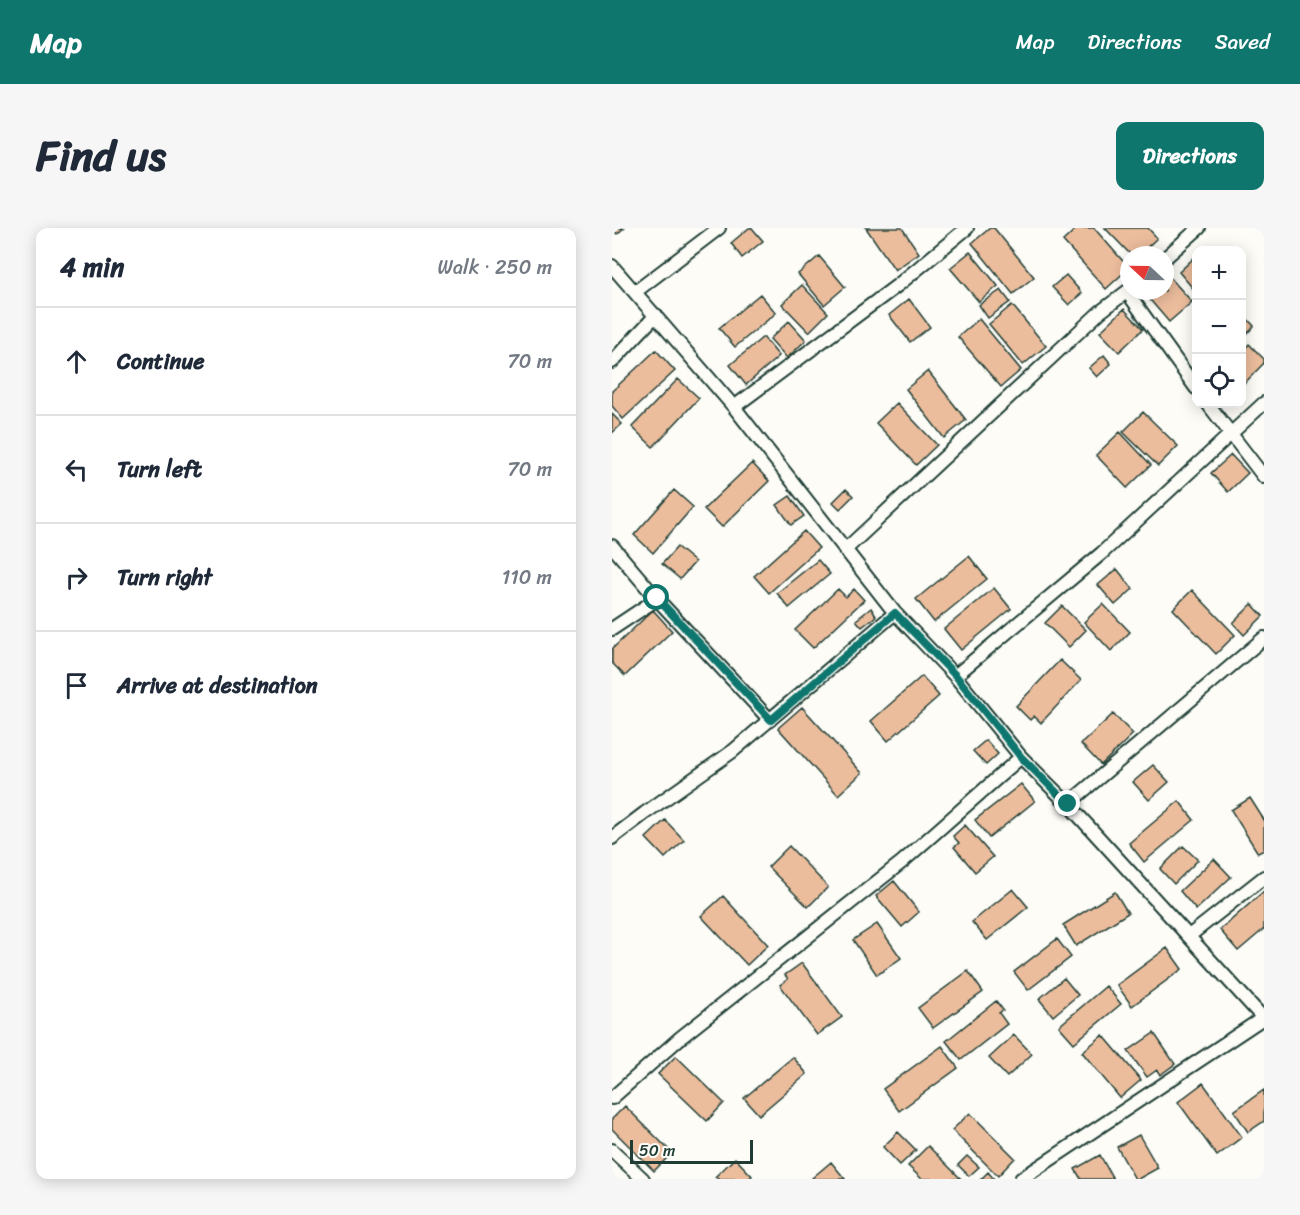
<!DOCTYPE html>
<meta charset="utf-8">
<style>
:root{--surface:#fff;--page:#f6f6f7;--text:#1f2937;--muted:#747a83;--line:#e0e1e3;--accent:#0f766e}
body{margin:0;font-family:Sriracha,sans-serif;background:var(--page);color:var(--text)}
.controls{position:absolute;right:18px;top:18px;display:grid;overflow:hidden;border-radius:12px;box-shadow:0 3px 15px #0003}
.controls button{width:54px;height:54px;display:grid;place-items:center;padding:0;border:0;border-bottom:2px solid var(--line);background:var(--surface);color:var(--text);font:30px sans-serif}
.compass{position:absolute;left:508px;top:18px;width:54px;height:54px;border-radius:50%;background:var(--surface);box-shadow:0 3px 15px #0003;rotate:292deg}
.scale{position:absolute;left:18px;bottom:15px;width:123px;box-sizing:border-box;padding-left:6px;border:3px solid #1f3d34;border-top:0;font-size:16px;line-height:21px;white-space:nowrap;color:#1f3d34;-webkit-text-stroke:4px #fdfcf7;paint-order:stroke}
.stop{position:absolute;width:18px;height:18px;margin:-14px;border:4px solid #0f766e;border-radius:50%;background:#fff}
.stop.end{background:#0f766e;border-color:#fff;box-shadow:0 2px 6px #0008}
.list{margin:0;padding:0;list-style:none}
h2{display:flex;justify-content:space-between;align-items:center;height:78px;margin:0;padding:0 24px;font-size:26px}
h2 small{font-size:20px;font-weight:400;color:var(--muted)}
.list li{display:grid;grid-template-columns:39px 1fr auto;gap:18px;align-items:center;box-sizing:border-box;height:108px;padding:0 24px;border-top:2px solid var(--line)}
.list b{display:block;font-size:22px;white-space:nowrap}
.list em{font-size:20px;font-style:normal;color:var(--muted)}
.icon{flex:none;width:33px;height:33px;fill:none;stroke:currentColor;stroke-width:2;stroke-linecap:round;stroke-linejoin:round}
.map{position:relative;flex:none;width:652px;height:951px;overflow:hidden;border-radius:12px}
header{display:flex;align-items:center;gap:36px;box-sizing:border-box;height:84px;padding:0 30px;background:var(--accent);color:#fff}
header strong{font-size:28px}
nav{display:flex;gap:33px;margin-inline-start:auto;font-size:21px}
.intro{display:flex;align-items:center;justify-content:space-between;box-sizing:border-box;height:144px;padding:0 36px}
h1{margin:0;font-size:42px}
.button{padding:15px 27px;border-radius:12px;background:var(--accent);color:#fff;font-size:21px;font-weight:700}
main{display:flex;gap:36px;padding:0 36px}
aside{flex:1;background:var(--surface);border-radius:12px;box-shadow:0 3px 15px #0003}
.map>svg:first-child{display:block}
.building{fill:#ecbd9d;stroke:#1f3d34;stroke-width:1.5}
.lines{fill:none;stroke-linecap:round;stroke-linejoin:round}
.minor-casing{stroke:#1f3d34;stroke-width:16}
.minor{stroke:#fdfcf7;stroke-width:12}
.route{stroke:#0f766e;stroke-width:8}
</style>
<header>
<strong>Map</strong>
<nav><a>Map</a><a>Directions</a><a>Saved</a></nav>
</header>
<div class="intro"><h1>Find us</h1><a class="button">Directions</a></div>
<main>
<aside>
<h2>4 min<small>Walk · 250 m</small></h2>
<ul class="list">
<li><svg class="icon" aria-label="ahead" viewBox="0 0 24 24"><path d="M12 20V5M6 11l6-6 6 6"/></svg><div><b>Continue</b></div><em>70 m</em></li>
<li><svg class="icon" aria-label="left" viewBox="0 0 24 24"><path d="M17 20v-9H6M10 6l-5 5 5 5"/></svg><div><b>Turn left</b></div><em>70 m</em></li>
<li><svg class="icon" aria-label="right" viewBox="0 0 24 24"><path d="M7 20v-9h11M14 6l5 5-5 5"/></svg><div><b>Turn right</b></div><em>110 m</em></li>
<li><svg class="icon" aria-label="arrive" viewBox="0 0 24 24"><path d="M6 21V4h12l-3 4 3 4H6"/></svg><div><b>Arrive at destination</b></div></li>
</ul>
</aside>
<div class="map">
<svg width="652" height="951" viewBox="0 0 652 951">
<rect width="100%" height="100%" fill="#fdfcf7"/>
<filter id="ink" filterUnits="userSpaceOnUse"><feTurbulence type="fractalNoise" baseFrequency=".0167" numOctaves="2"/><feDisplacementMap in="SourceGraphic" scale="12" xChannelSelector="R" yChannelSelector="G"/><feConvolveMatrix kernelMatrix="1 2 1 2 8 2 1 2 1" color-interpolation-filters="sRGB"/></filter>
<g filter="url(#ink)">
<!-- building -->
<path class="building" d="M0,0H12L5,6Z
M137,0H140L151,13L130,30L119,15Z
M254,0H290L307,25L283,42Z
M378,0H382L422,49L401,66L360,15Z
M465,0H482L517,40L494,61L451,13Z
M493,0H536L545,10L527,27H519Z
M358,24L386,58L367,74L338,40Z
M207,28L233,59L212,77L186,46Z
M584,28V64L567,44Z
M555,46L580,74L557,94L533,66L536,63H553V48Z
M454,47L470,65L457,77L440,59Z
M190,57L216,85L197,104L170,76Z
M389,62L398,74L376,90L367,77Z
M148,66L164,85L123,119L107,100Z
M297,71L318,99L298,114L277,87Z
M400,77L434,118L411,137L377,96Z
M512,81L531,101L507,124L488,104Z
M630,85L642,98L630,111Z
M367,91L409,142L389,159L346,109Z
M177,93L194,112L175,130L158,111Z
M151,109L167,128L134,157L118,137Z
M637,116L652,131V135L630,158V124Z
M44,122L63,143L11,191L0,178V163Z
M492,127L499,136L485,149L477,140Z
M316,143L354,192L332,210L294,161Z
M66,151L87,170L41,219L20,199Z
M285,175L325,217L304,237L264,195Z
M531,184L566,218L546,238L511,204Z
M0,186L10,196L0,205Z
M508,204L539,237L515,260L484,227Z
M619,227L636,245L616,264L599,245Z
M140,235L157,253L110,299L92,281Z
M234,261L241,268L228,281L221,274Z
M62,262L81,279L41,325L22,307Z
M178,268L192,288L179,297L165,277Z
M192,303L207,320L157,365L142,348Z
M65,319L83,334L68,351L50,336Z
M357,328L375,351L322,394L304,371Z
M206,332L218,346L177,380L165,365Z
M505,341L521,361L503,377L486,357Z
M382,360L399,381L349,422L332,401Z
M226,361L234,369L242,361L252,372L201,420L183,402Z
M580,362L623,407L604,426L561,381Z
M491,376L518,404L499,423L472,394Z
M640,376L651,388L632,407L621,395Z
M450,378L474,402L457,419L433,395Z
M259,380L264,388L250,399L244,392Z
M41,382L60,403L13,448L0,435V421Z
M448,432L469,452L429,495L422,488L418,492L404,478Z
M310,448L327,468L276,513L259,493Z
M190,479L250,545L226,567L166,500Z
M501,486L521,506L489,537L469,516Z
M374,512L386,526L374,537L361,523Z
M541,537L557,554L537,572L521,554Z
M409,556L423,573L377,610L363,592Z
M638,570L652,592V622L646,625L619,582Z
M567,573L582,592L532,634L517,615Z
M53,592L72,612L53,630L34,610Z
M353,597L381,629L363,644L342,619L347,615L341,608Z
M177,618L216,659L196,679L156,639Z
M571,618L586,632L562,656L548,641Z
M602,631L619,649L584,682L568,663Z
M282,653L307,684L290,699L264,668Z
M401,661L416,679L375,712L360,694Z
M652,663V701L626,723L608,702Z
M503,664L516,685L464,718L451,697Z
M111,668L156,717L135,737L89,688Z
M265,696L289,730L265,747L241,712Z
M445,711L459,729L416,762L402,744Z
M555,720L570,741L520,778L505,757Z
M190,735L230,789L205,807L168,757L176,751L173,747Z
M356,743L371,764L321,800L306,780Z
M452,750L466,767L441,788L427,771Z
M494,758L509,776L462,815L447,798Z
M384,773L391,782L387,785L395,796L349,832L334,813Z
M542,805L563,836L548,847L545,842L535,849L516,823Z
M402,807L420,826L395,849L377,830Z
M491,807L529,852L508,870L470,824Z
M330,818L346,840L287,883L271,861Z
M64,828L112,875L95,893L46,846Z
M181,829L195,846L147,887L132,870Z
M591,855L630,909L605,928L566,874Z
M652,862V893L636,904L622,883Z
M13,878L60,925L42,943L0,901V891Z
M358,885L403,930L386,948L340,902Z
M286,904L304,922L288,937L271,919Z
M527,907L546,940L526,951H523L505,919Z
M316,918L349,951H310L296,938Z
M488,927L501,951H469L463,941Z
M355,928L367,939L357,948L346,937Z
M123,930L140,948L136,951H106L103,949Z
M219,934L233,951H202L200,950Z
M376,944L382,951H369Z"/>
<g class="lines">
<!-- minor casing -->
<g class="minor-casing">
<path id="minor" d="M553,30L587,0
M0,38L122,179L283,385L343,448L409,529L456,576L652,791
M23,64L107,0
M515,64L584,160
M0,134L44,87
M596,176L652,249
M122,179L286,57L355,0
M0,318L45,371L158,492
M233,322L488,84L517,62
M0,401L45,371
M343,448L490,325L652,175
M456,576L652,410
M0,610L33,585L121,523L283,385
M577,708L652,649
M0,870L68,810L290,634L409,529
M0,922L31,951
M409,951L651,790"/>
</g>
<!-- minor -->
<use href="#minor" class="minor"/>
</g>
</g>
<g class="lines" filter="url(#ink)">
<!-- route -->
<path class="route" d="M45,370L159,492L283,385L344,448L409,529L456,576"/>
</g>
</svg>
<div class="controls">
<button>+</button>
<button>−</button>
<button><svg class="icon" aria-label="locate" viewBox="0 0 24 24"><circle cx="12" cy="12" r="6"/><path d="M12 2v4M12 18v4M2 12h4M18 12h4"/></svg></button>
</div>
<svg class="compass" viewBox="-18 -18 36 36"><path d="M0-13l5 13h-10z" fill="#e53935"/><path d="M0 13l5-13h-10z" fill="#747a83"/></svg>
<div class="scale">50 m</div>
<div class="stop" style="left:45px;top:370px"></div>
<div class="stop end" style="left:456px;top:576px"></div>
</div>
</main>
